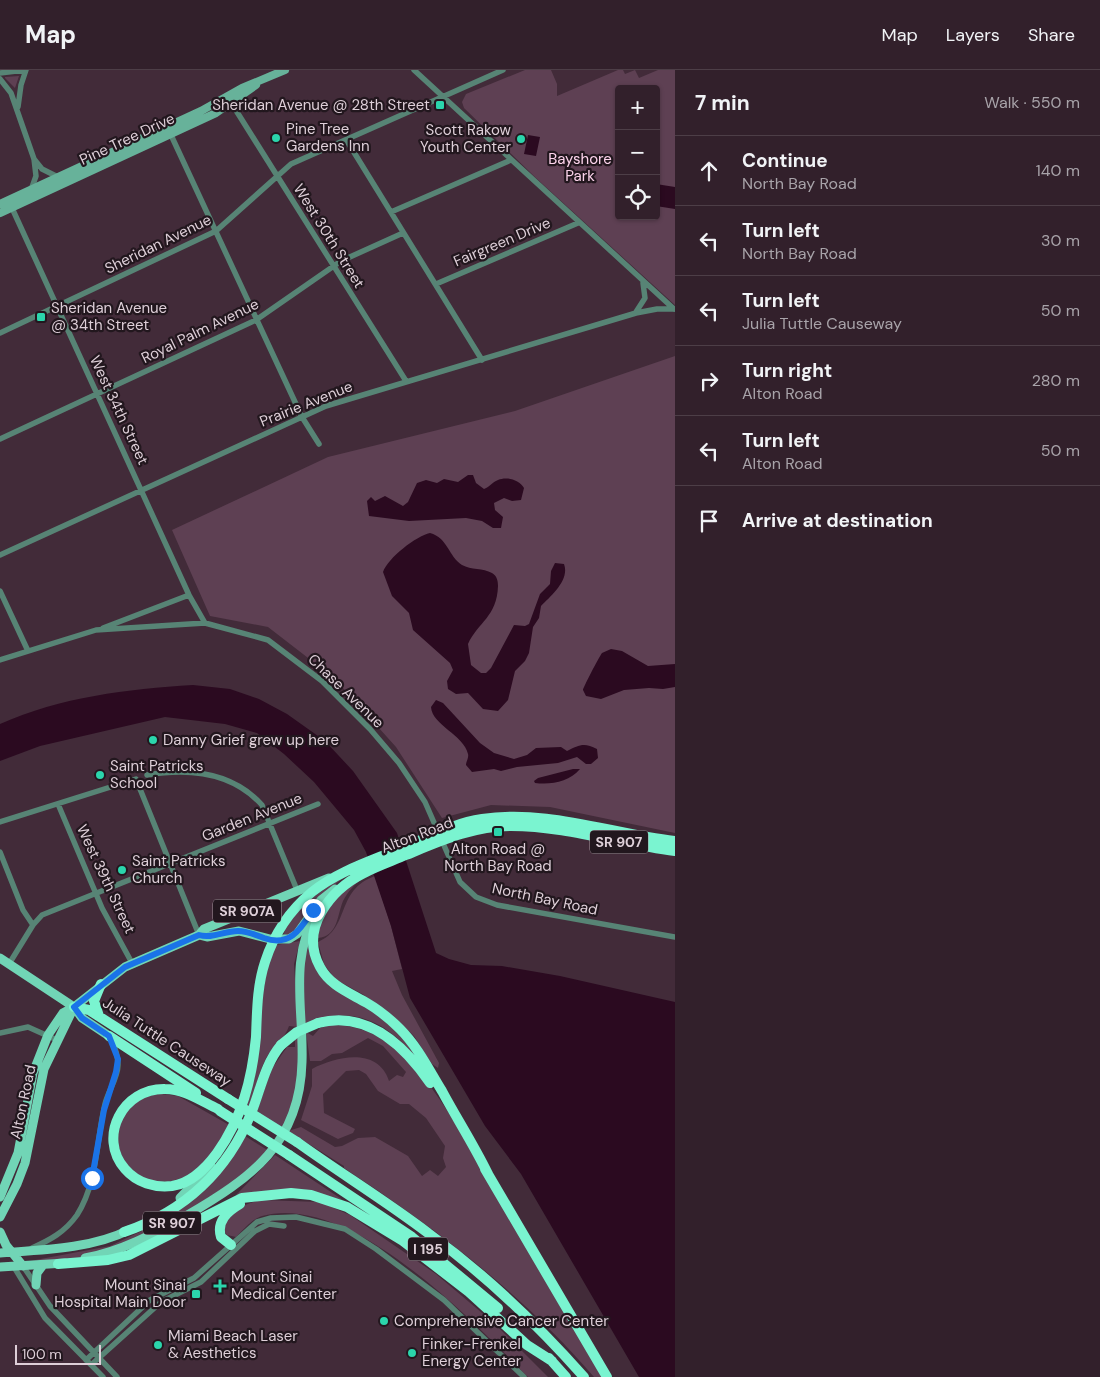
<!DOCTYPE html>
<meta charset="utf-8">
<style>
:root{--surface:#32202b;--page:#3d2d37;--text:#f1f3f6;--muted:#a8a3a9;--line:#4d3e47}
body{margin:0;font-family:"DM Sans",sans-serif;background:var(--page);color:var(--text)}
.controls{position:absolute;right:15px;top:15px;display:grid;overflow:hidden;border-radius:5px;box-shadow:0 1px 4px #0004}
.controls button{width:45px;height:45px;display:grid;place-items:center;padding:0;border:0;border-bottom:1px solid var(--line);background:var(--surface);color:var(--text);font:25px sans-serif}
.scale{position:absolute;left:15px;bottom:12px;width:86px;box-sizing:border-box;padding-left:5px;border:2px solid #decfd8;border-top:0;font-size:14px;line-height:18px;white-space:nowrap;color:#decfd8;-webkit-text-stroke:4px #22171e;paint-order:stroke}
.stop{position:absolute;width:15px;height:15px;margin:-11px;border:4px solid #1a73e8;border-radius:50%;background:#fff}
.stop.end{background:#1a73e8;border-color:#fff;box-shadow:0 1px 5px #0008}
.list{margin:0;padding:0;list-style:none}
h2{display:flex;justify-content:space-between;align-items:center;height:65px;margin:0;padding:0 20px;font-size:21px}
h2 small{font-size:16px;font-weight:400;color:var(--muted)}
.list li{display:grid;grid-template-columns:32px 1fr auto;gap:15px;align-items:center;box-sizing:border-box;height:70px;padding:0 20px;border-top:1px solid var(--line)}
.list b{display:block;font-size:19px;white-space:nowrap}
.list p{margin:0;font-size:16px;white-space:nowrap;color:var(--muted)}
.list em{font-size:16px;font-style:normal;color:var(--muted)}
.icon{flex:none;width:28px;height:28px;fill:none;stroke:currentColor;stroke-width:2;stroke-linecap:round;stroke-linejoin:round}
.map{position:relative;flex:none;width:675px;height:1307px;overflow:hidden}
header{display:flex;align-items:center;gap:30px;box-sizing:border-box;height:70px;padding:0 25px;background:var(--surface);border-bottom:1px solid var(--line)}
header strong{font-size:24px}
nav{display:flex;gap:28px;margin-inline-start:auto;font-size:18px}
main{display:flex}
aside{flex:1;background:var(--surface)}
.map>svg:first-child{display:block}
.green{fill:#5e4053;fill-rule:evenodd}
.water{fill:#2b0a20}
.lines{fill:none;stroke-linecap:round;stroke-linejoin:round}
.street{stroke:#578475;stroke-width:5.5}
.secondary{stroke:#67b29a;stroke-width:8}
.primary{stroke:#71d5b6;stroke-width:9}
.highway{stroke:#7af4d0;stroke-width:10}
.highway-bridge{stroke:#7af4d0;stroke-width:10}
.route{stroke:#1a73e8;stroke-width:6}
.poi-dot{fill:#2bd5ac;stroke:#22171e;stroke-width:2}
.labels{text-anchor:middle;dominant-baseline:central;stroke-width:4.5;stroke-linejoin:round;paint-order:stroke}
.shield{fill:#22171e;stroke:#a698a0;stroke-width:1}
.shield-label{font-size:14px;font-weight:bold;fill:#decfd8}
.poi-label{font-size:15px;fill:#decfd8;stroke:#22171e;text-anchor:start}
.street-label{font-size:15px;fill:#decfd8;stroke:#22171e}
.park-label{font-size:15px;fill:#fdd4ec;stroke:#22171e}
</style>
<header>
<strong>Map</strong>
<nav><a>Map</a><a>Layers</a><a>Share</a></nav>
</header>
<main>
<div class="map">
<svg width="675" height="1307" viewBox="0 0 675 1307">
<rect width="100%" height="100%" fill="#422b39"/>
<!-- green -->
<path class="green" d="M525,0H551L557,14V26L618,0H623L625,4L635,0L639,8L658,0H675V235L536,108L464,38L462,32L466,24ZM619,19H656V146H619Z
M19,6L15,18L5,8V7Z
M675,286V763L550,737L491,735L442,748L396,677L334,608L268,557L210,546L172,460L328,387L515,341Z
M348,804L332,817L293,865H284C285,843 331,814 348,804Z
M375,806L391,856L402,899L392,901L402,925L439,993L438,998L432,994L414,966L394,947L364,925L335,909L324,894L318,872C351,858 335,820 375,806Z
M364,807C355,814 348,821 343,831C337,846 338,866 318,868C318,837 341,823 364,807Z
M307,866L317,897L400,963L421,993C388,953 356,933 304,954L301,915Z
M300,871L294,894L298,957L289,956C285,969 273,975 266,988C259,1003 254,1020 249,1037L247,1035L267,897L276,875Z
M332,955C391,954 428,1010 456,1054L603,1307H594C523,1224 435,1158 344,1098V1096L288,1061L301,1057L335,1077L342,1076L358,1068L375,1067L408,1086L422,1106L430,1100L438,1106L446,1097L443,1088L445,1076L426,1048L409,1034H400L378,1021L366,1004L359,1000L346,1001L323,1024L324,1043L355,1059L353,1063L338,1069L301,1050L312,1016V999C337,986 378,977 389,1011L397,1005L403,1007L406,1002L383,976L368,968L342,983L332,984L321,991H310L306,962L313,966L320,958Z
M299,967L298,1013L284,1059L257,1042L271,1000L287,977H295V969Z
M162,1024L178,1026L231,1056C223,1068 216,1086 205,1094C135,1151 85,1056 143,1027C148,1025 156,1025 162,1024Z
M245,1066L269,1081L254,1099L152,1163L80,1188L30,1191L110,1176L150,1157L174,1142Z
M275,1085L343,1130L302,1119L236,1125Z
M261,1130L320,1132L350,1145L436,1204L495,1254L548,1307H528C472,1250 350,1122 262,1146C252,1149 243,1160 236,1167L227,1165L223,1159C226,1141 245,1134 261,1130Z"/>
<!-- water -->
<path class="water" d="M528,65L540,67L536,86L524,84Z
M656,114L675,117V139L656,136Z
M468,405H473L476,413L484,419C490,417 492,412 498,410C507,406 519,410 524,418L521,430L512,431L504,428L494,433L495,440L503,447L501,458H493L482,451L466,448L409,451L369,446L367,431L371,427L375,431L385,426L403,436L408,432L417,413L426,410L437,413L444,409L458,412Z
M430,463C448,468 448,486 462,495C471,500 483,498 492,503C497,506 498,511 498,516C497,547 478,552 468,574L471,595L481,603H486L491,598L514,555L525,556L529,554L540,524L550,514L551,501L555,493L564,494C570,510 551,526 541,536L539,548L533,557L529,583L525,591L515,601L508,630L498,641L483,639L468,623L456,624L448,619L447,611L453,600L450,593L413,560L409,543L392,526L383,502C388,488 416,466 430,463Z
M611,579L622,581L648,596L675,594V617L663,619L649,618L624,620L601,629L586,626L583,620C583,618 599,587 602,583Z
M193,615L230,619L259,629L287,644L325,671L353,701L397,763L436,883L449,889L471,895L502,896L560,906L675,932V1307H639L521,1104L485,1056L410,928L391,856L366,782L354,760L314,712L284,684L257,663L225,654L165,647L40,676L0,691V654C61,627 127,619 193,615Z
M436,630L443,633L480,673L494,683L514,689L527,685L536,678L561,677L567,681C579,675 584,672 597,679L598,688L591,694H586L577,687L558,693L517,697L501,701L494,699L472,702L466,695C466,691 469,688 468,684C464,665 432,655 431,637Z
M573,699H580C569,712 551,715 535,713L534,711L538,708Z"/>
<g class="lines">
<!-- street -->
<path class="street" d="M414,0L674,239
M0,3L25,0
M0,9L11,23L34,89L36,106L31,120
M232,34L406,311
M18,37L21,15L26,0
M171,65L302,347L319,374
M347,71L482,290
M34,89L42,99L58,107
M12,138L189,525L205,553
M391,142L511,90
M436,214L578,153
M636,242L645,228L643,213
M0,263L216,161L291,94L503,0
M0,369L256,250L341,191L403,163
M0,485L326,336L636,243L657,239H675
M0,521L28,581
M103,558L189,525
M0,590L96,560L205,553L268,570L322,611L370,659L399,693L425,732L460,812L476,827L497,835L675,867
M147,705C189,698 232,702 262,735L297,820
M58,734L102,838L132,893
M0,752L136,709L199,865
M0,782L23,840L33,855L9,894
M33,855L42,845L318,734
M0,963L28,957L57,970
M32,1178C50,1170 65,1162 77,1145C98,1112 96,1071 105,1034C108,1021 118,1008 118,995C118,986 115,977 111,969
M23,1196L50,1236L117,1307
M14,1197L45,1248L103,1307
M86,1290L150,1230L194,1208L257,1152L271,1148L296,1147L345,1159L376,1179L444,1230L524,1307
M91,1295L161,1232L201,1212L255,1161L269,1154L284,1156"/>
<!-- secondary -->
<path class="secondary" d="M0,134L201,41L242,18L285,0
M0,143L216,43L256,15"/>
<!-- primary -->
<path class="primary" d="M199,865L207,867L239,861L270,869H289L297,864L321,830L335,819
M0,888L74,937L82,948L109,966
M0,1127L18,1083L33,1003L48,965L63,943L74,937L125,897L199,865L204,859L329,808
M180,1128L211,1096
M0,1147L17,1114L25,1093L44,999L74,937
M0,1162L6,1175L23,1196
M0,1183C41,1180 91,1179 129,1160
M85,1188C122,1181 153,1164 186,1146C251,1108 300,1074 302,992C304,940 288,888 318,840
M0,1197L65,1193
M36,1215L37,1203L43,1195"/>
<!-- highway -->
<path class="highway" d="M74,937L89,940L228,1029
M99,946L94,931L101,914
M318,953C367,940 404,975 430,1013
M109,966L196,1023
M218,1039C201,1031 184,1019 165,1019C123,1018 97,1067 125,1099C137,1113 155,1118 172,1116C192,1113 206,1098 217,1083C242,1048 252,1009 256,967C257,942 257,916 265,892C274,864 290,840 312,822C337,802 368,792 397,780C425,769 453,753 482,749C547,739 611,764 675,771
M297,1072C340,1103 386,1131 428,1163C486,1205 537,1254 584,1307
M289,1085L412,1167L498,1238
M485,1099L607,1307
M488,1104C474,1075 457,1049 442,1021C429,1000 418,977 400,959C390,949 379,940 367,933C350,923 330,916 320,897C299,859 330,820 364,803C377,796 392,791 406,785C440,771 473,756 511,756C566,756 620,774 675,781
M124,1162C185,1141 228,1101 252,1041C261,1018 265,994 281,975
M231,1175L221,1167C216,1151 228,1141 240,1134
M58,1194L108,1190L129,1185L242,1128L291,1123L311,1125L347,1137L403,1171L469,1222L527,1275L552,1291
M549,1288L566,1307"/>
<!-- highway-bridge -->
<path class="highway-bridge" d="M281,975L297,962L318,953
M228,1029L297,1072
M220,1041L289,1085"/>
</g>
<g class="lines">
<!-- route -->
<path class="route" d="M92,1108L104,1040L116,1002L118,989L109,966L82,948L74,937L125,897L199,865C212,869 224,861 238,861C247,861 256,865 264,868C290,877 300,860 313,840"/>
</g>
<!-- markers -->
<g class="poi-dot">
<rect x="435" y="30" width="10" height="10" rx="2.5"/>
<circle cx="276" cy="68" r="5"/>
<circle cx="521" cy="69" r="5"/>
<rect x="36" y="242" width="10" height="10" rx="2.5"/>
<circle cx="153" cy="670" r="5"/>
<circle cx="100" cy="705" r="5"/>
<rect x="493" y="757" width="10" height="10" rx="2.5"/>
<circle cx="122" cy="800" r="5"/>
<path d="M217.5 1208.5h5v5h5v5h-5v5h-5v-5h-5v-5h5z"/>
<rect x="191" y="1219" width="10" height="10" rx="2.5"/>
<circle cx="384" cy="1251" r="5"/>
<circle cx="158" cy="1275" r="5"/>
<circle cx="412" cy="1283" r="5"/>
</g>
<g class="labels">
<!-- shield labels -->
<g class="shield">
<rect x="590" y="760.5" width="58" height="23" rx="4"/>
<rect x="213" y="829.5" width="68" height="23" rx="4"/>
<rect x="143" y="1141.5" width="58" height="23" rx="4"/>
<rect x="408" y="1167.5" width="40" height="23" rx="4"/>
</g>
<g class="shield-label">
<text x="619" y="772">SR 907</text>
<text x="247" y="841">SR 907A</text>
<text x="172" y="1153">SR 907</text>
<text x="428" y="1179">I 195</text>
</g>
<!-- poi labels -->
<g class="poi-label">
<text x="430" y="35" text-anchor="end">Sheridan Avenue @ 28th Street</text>
<text x="286" y="59">Pine Tree<tspan x="286" dy="17">Gardens Inn</tspan></text>
<text x="511" y="60" text-anchor="end">Scott Rakow<tspan x="511" dy="17">Youth Center</tspan></text>
<text x="51" y="238">Sheridan Avenue<tspan x="51" dy="17">@ 34th Street</tspan></text>
<text x="163" y="670">Danny Grief grew up here</text>
<text x="110" y="696">Saint Patricks<tspan x="110" dy="17">School</tspan></text>
<text x="498" y="779" text-anchor="middle">Alton Road @<tspan x="498" dy="17">North Bay Road</tspan></text>
<text x="132" y="791">Saint Patricks<tspan x="132" dy="17">Church</tspan></text>
<text x="231" y="1207">Mount Sinai<tspan x="231" dy="17">Medical Center</tspan></text>
<text x="186" y="1215" text-anchor="end">Mount Sinai<tspan x="186" dy="17">Hospital Main Door</tspan></text>
<text x="394" y="1251">Comprehensive Cancer Center</text>
<text x="168" y="1266">Miami Beach Laser<tspan x="168" dy="17">&amp; Aesthetics</tspan></text>
<text x="422" y="1274">Finker-Frenkel<tspan x="422" dy="17">Energy Center</tspan></text>
</g>
<!-- street labels -->
<g class="street-label">
<text transform="translate(127 69) rotate(-25)">Pine Tree Drive</text>
<text transform="translate(329 166) rotate(58)">West 30th Street</text>
<text transform="translate(502 172) rotate(-23)">Fairgreen Drive</text>
<text transform="translate(158 174) rotate(-26)">Sheridan Avenue</text>
<text transform="translate(200 261) rotate(-26)">Royal Palm Avenue</text>
<text transform="translate(306 334) rotate(-22)">Prairie Avenue</text>
<text transform="translate(119 340) rotate(65)">West 34th Street</text>
<text transform="translate(346 621) rotate(44)">Chase Avenue</text>
<text transform="translate(252 747) rotate(-22)">Garden Avenue</text>
<text transform="translate(417 765) rotate(-21)">Alton Road</text>
<text transform="translate(106 809) rotate(65)">West 39th Street</text>
<text transform="translate(545 829) rotate(12)">North Bay Road</text>
<text transform="translate(167 972) rotate(33)">Julia Tuttle Causeway</text>
<text transform="translate(23 1032) rotate(-78)">Alton Road</text>
</g>
<!-- park labels -->
<g class="park-label">
<text x="580" y="89">Bayshore<tspan x="580" dy="17">Park</tspan></text>
</g>
</g>
</svg>
<div class="controls">
<button>+</button>
<button>−</button>
<button><svg class="icon" aria-label="locate" viewBox="0 0 24 24"><circle cx="12" cy="12" r="6"/><path d="M12 2v4M12 18v4M2 12h4M18 12h4"/></svg></button>
</div>
<div class="scale">100 m</div>
<div class="stop" style="left:92px;top:1108px"></div>
<div class="stop end" style="left:313px;top:840px"></div>
</div>
<aside>
<h2>7 min<small>Walk · 550 m</small></h2>
<ul class="list">
<li><svg class="icon" aria-label="ahead" viewBox="0 0 24 24"><path d="M12 20V5M6 11l6-6 6 6"/></svg><div><b>Continue</b><p>North Bay Road</p></div><em>140 m</em></li>
<li><svg class="icon" aria-label="left" viewBox="0 0 24 24"><path d="M17 20v-9H6M10 6l-5 5 5 5"/></svg><div><b>Turn left</b><p>North Bay Road</p></div><em>30 m</em></li>
<li><svg class="icon" aria-label="left" viewBox="0 0 24 24"><path d="M17 20v-9H6M10 6l-5 5 5 5"/></svg><div><b>Turn left</b><p>Julia Tuttle Causeway</p></div><em>50 m</em></li>
<li><svg class="icon" aria-label="right" viewBox="0 0 24 24"><path d="M7 20v-9h11M14 6l5 5-5 5"/></svg><div><b>Turn right</b><p>Alton Road</p></div><em>280 m</em></li>
<li><svg class="icon" aria-label="left" viewBox="0 0 24 24"><path d="M17 20v-9H6M10 6l-5 5 5 5"/></svg><div><b>Turn left</b><p>Alton Road</p></div><em>50 m</em></li>
<li><svg class="icon" aria-label="arrive" viewBox="0 0 24 24"><path d="M6 21V4h12l-3 4 3 4H6"/></svg><div><b>Arrive at destination</b></div></li>
</ul>
</aside>
</main>
